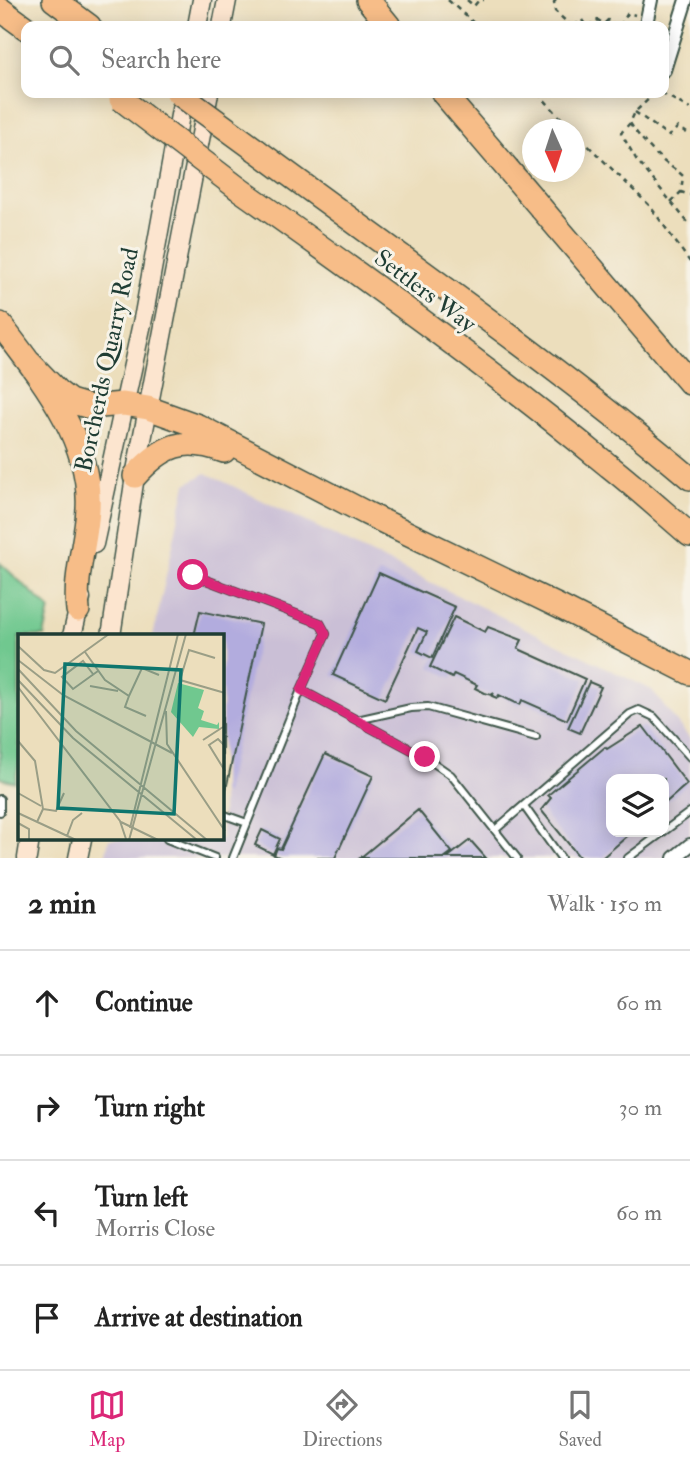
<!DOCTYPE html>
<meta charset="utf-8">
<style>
:root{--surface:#fff;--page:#f2f2f2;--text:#222;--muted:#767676;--line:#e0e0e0;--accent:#db2777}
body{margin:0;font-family:"IM FELL Double Pica",serif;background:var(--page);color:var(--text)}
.controls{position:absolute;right:21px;bottom:21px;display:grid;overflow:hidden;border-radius:14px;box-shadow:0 4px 18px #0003}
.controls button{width:63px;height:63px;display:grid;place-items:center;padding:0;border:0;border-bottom:2px solid var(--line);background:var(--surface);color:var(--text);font:35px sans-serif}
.compass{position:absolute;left:522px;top:119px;width:63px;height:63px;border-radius:50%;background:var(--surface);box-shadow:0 4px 18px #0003;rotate:177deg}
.stop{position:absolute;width:21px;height:21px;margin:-16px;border:5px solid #db2777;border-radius:50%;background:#fff}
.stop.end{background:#db2777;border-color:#fff;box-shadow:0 2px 7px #0008}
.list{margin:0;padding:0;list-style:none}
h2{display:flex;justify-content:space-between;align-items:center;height:91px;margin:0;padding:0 28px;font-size:30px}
h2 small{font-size:23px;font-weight:400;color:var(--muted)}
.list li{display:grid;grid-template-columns:46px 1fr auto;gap:21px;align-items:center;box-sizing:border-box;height:105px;padding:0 28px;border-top:2px solid var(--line)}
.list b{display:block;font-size:26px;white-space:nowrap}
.list p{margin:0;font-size:23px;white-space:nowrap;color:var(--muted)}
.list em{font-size:23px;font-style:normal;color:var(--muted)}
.icon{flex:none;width:38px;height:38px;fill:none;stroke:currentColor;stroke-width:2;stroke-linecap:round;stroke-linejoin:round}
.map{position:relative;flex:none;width:690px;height:858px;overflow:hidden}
.search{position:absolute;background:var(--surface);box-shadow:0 4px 18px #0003;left:21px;right:21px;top:21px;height:77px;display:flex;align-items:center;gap:18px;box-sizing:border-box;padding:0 24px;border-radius:14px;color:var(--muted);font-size:26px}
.sheet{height:511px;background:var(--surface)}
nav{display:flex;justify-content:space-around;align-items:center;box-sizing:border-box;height:98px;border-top:2px solid var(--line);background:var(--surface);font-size:19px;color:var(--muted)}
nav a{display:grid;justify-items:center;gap:4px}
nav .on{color:var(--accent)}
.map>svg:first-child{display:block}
.industrial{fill:#cabfd6;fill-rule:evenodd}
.green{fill:#70c88f;stroke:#488262;stroke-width:2}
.building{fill:#b2acde}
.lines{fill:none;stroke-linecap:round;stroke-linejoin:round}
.service-casing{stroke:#3e5548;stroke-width:10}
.minor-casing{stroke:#3e5548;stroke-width:16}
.secondary-casing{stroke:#3e5548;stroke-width:21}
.motorway-casing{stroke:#3e5548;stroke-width:26}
.path{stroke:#3e5548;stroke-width:2.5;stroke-dasharray:5 5;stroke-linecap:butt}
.service{stroke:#fff;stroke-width:6}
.minor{stroke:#fff;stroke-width:12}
.secondary{stroke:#fce5cf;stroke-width:18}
.motorway{stroke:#f7bd88;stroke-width:23}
.motorway-bridge-casing{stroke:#3e5548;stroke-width:26;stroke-linecap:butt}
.motorway-bridge{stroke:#f7bd88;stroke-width:23}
.route{stroke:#db2777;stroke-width:9}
.labels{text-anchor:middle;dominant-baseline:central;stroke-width:6;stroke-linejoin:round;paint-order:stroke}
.street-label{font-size:24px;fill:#1f3d34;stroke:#f7f3e8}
.inset-road{fill:none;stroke:#9a9e86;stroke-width:2}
.view{fill:#0f766e;fill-opacity:0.15;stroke:#0f766e;stroke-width:3.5}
.inset-edge{fill:none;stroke:#1f3d34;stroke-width:3.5}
</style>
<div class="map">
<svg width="690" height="858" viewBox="0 0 690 858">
<rect width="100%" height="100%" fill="#f7f3e8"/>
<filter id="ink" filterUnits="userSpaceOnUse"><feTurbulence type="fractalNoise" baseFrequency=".0143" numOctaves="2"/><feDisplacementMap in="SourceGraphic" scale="14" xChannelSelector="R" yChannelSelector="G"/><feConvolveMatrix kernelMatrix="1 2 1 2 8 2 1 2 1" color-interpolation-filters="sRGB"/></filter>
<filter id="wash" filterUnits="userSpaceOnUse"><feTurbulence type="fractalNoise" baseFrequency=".00686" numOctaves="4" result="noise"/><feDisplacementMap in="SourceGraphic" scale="28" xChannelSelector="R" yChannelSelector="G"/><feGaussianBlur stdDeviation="1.57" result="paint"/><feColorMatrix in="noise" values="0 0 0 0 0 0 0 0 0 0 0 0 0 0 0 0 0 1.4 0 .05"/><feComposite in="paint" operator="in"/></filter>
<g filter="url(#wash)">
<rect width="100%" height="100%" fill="#ecdebc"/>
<!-- industrial -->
<path class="industrial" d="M206,473L652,690L690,739V858H105L109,839H222V636H153L186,484ZM611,779H664V832H611Z"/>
<!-- green -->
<path class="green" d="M0,563L50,609L44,636H19V762L15,782L0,778Z"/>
<g id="blocks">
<!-- building -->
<path class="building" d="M379,573L455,607L432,658L418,651L427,632L418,628L385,699L333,675Z
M200,611L261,624L225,794H222V636H194Z
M454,617L485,632L488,627L522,640L518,648L521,650L585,679L567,720L522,700L520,705L499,695L497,698L492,696L494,693L491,695L485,693L475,688L477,685L454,674L452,678L430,667Z
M589,682L601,687L580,733L568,728Z
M643,726L687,784L664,804V779H611V832H632L602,858H580L541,810L551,798L548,795L605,747L607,749Z
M325,754L373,776L335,858H281L274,855L277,848L281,849Z
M418,810L452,852L444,858H360Z
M262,830L280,839L273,854L255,845Z
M470,840L486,858H447Z"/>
</g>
</g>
<g filter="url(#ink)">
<use href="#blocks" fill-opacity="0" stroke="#3e5548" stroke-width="2"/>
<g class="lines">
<!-- service casing -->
<g class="service-casing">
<path id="service" d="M193,575L320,623L326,634L301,690
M357,720L411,708L428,707L536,737
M0,799V812
M524,806L561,858
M222,814L247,823
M495,830L630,714L639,710L654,717L690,757
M167,839L215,858
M233,858L301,690L425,757L451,775L517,858
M628,858L690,812"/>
</g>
<!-- minor casing -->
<g class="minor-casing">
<path id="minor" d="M647,19L651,0
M664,70L686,0
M674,858L690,845"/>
</g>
<!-- secondary casing -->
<g class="secondary-casing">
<path id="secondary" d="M197,26L202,0
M222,26L227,0
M94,544L144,314L184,93
M72,636L81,598
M111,636L135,476L209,93
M27,858L30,839
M78,858L82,839"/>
</g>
<!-- motorway casing -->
<g class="motorway-casing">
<path id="motorway" d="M54,0L89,26
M368,0L389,26
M0,9L26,28
M443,93L690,383
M256,150C402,258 551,361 690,478
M239,189C365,278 490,368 609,466C637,488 663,512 690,535
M0,324C40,377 92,439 88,509C86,544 74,576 78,610
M30,363L57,391L70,401L90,407L123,404L148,408L198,426L366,513L560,607L690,673
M135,476C163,445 184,436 224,451"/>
</g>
<!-- path -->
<path class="path" d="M448,0L477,26
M467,0L474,6L479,0
M483,0H484
M556,0L554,2L555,11L571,26
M574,26L582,20L586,26
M588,26L598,20L604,24L608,20L615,26
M620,26L628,13L635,15
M538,93L572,130
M644,93L645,101
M655,93L635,112L630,123C638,136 649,147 660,158C667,165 676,169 683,176L681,192L690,195
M662,93L690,109
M635,112L669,136L678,127L690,135
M630,123L621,133L636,159L690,225
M574,132L650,206L690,262
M671,202L681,192"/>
<!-- service -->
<use href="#service" class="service"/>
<!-- minor -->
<use href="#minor" class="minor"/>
<!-- secondary -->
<use href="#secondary" class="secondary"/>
<!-- motorway -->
<use href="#motorway" class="motorway"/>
<!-- motorway-bridge casing -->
<g class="motorway-bridge-casing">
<path id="motorway-bridge" d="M178,93L256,150
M121,99L239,189"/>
</g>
<!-- motorway-bridge -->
<use href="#motorway-bridge" class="motorway-bridge"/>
</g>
</g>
<g class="lines" filter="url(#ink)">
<!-- route -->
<path class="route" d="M193,575L320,623L326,634L301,690L425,757"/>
</g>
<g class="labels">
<!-- street labels -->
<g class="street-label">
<text transform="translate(425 291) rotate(37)">Settlers Way</text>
<text transform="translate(107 360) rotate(-78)">Borcherds Quarry Road</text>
</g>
</g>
<!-- overview -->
<g transform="translate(18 634)">
<rect width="206" height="206" fill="#ecdebc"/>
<path d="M160,49L186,56L180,74L186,77L183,86L199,91L201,88V95L181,93L175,103L153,78Z" fill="#70c88f"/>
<path class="inset-road" d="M0,12L26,36L37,39L91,0M67,18L87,46L111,62L124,34L141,41M197,24L171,16L162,46L207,59M0,26L45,61L154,119M0,35L58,97L189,206M75,40L65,27L44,43L55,55L80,37M0,46L55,104L179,206M72,52L100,57M0,53L102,187L108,205M111,62L107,73L128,82M148,77L149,110L207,197M185,106L205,93M0,107L17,127L25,175L19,188M206,111L200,105L191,111L207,137M0,159L23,172M25,175L38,177L46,159M0,179L58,206M103,188L140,206M0,189L11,195V206M112,194L160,0M49,202L55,186L64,179M111,206L168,0"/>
<path class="view" d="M47,30L163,36L156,180L40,174Z"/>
<rect width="206" height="206" class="inset-edge"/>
</g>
</svg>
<div class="controls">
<button><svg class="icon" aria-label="layers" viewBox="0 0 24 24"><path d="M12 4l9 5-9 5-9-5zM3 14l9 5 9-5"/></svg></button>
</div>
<svg class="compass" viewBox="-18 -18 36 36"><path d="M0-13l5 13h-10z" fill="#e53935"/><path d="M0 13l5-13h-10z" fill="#767676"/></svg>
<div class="stop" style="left:193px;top:575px"></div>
<div class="stop end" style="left:425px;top:757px"></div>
<div class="search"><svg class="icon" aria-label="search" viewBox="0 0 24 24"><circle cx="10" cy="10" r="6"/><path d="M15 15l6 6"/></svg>Search here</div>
</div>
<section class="sheet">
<h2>2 min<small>Walk · 150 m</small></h2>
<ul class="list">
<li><svg class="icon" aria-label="ahead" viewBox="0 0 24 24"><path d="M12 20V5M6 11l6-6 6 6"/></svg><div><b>Continue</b></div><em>60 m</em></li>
<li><svg class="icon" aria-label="right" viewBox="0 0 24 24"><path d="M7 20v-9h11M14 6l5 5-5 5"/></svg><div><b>Turn right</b></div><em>30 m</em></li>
<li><svg class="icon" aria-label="left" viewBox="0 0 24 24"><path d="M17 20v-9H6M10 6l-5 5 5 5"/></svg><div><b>Turn left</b><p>Morris Close</p></div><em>60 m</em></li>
<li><svg class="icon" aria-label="arrive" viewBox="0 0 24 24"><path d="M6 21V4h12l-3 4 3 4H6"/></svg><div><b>Arrive at destination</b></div></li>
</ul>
</section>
<nav>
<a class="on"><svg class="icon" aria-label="map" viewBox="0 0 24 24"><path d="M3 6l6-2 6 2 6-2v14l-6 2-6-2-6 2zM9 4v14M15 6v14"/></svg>Map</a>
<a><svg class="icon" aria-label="directions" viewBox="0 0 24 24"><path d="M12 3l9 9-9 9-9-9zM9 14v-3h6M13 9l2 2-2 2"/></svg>Directions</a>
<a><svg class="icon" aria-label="saved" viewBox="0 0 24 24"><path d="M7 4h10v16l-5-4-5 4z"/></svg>Saved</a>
</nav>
